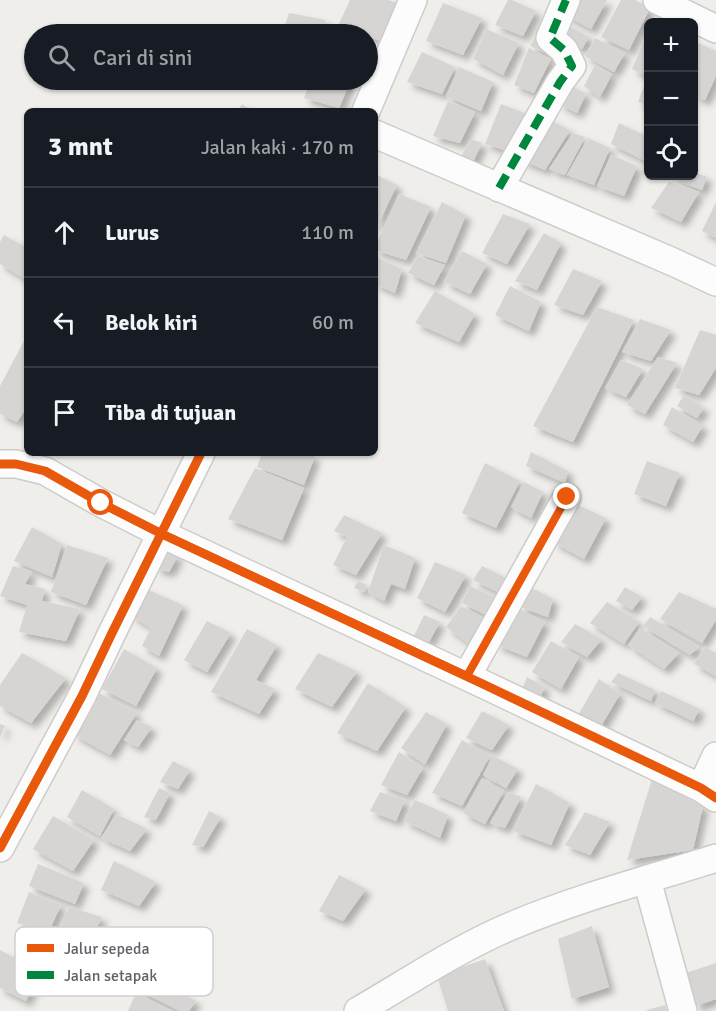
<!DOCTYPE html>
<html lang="id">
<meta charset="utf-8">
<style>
:root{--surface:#171b24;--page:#242831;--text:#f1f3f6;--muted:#9ea1a6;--line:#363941}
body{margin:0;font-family:Signika,sans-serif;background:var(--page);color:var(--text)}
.controls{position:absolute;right:18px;top:18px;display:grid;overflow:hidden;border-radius:9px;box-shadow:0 2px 4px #0004}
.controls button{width:54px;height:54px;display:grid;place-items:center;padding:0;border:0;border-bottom:2px solid var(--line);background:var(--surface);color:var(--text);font:30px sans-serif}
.stop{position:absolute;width:18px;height:18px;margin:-14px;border:4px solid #ea580c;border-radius:50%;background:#fff}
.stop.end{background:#ea580c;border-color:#fff;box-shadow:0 2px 6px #0008}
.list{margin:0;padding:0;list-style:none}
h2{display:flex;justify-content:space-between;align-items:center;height:78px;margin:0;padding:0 24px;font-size:26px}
h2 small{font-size:20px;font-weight:400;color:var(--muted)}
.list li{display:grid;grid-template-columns:39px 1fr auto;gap:18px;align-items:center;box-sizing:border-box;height:90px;padding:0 24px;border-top:2px solid var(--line)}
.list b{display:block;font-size:22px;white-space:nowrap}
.list em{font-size:20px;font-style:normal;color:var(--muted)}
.icon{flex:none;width:33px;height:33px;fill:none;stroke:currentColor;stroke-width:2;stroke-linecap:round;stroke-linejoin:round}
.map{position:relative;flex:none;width:716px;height:1011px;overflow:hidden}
.search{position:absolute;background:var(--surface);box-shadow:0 2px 4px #0004;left:24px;top:24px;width:354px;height:66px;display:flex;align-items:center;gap:15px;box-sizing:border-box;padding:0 21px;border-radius:33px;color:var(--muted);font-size:22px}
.panel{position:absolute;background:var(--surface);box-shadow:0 2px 4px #0004;left:24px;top:108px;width:354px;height:348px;border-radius:9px}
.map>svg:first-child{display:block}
.building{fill:#d6d5d3;filter:url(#shadow)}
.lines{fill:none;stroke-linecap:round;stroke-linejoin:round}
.street-casing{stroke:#cbcccc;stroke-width:30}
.street{stroke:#fdfcfc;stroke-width:27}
.quiet{stroke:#00873e;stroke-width:8;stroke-dasharray:15 8;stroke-linecap:butt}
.cycleway-casing{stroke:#fff;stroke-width:13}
.cycleway{stroke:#e8590c;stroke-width:9}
.route{stroke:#ea580c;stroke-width:8}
.key{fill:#fff;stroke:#cfd0d2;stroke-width:1.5}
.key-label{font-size:16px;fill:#5f6368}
</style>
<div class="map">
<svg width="716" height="1011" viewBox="0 0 716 1011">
<defs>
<filter id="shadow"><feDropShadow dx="5.5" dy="5.5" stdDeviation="3" flood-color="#0004"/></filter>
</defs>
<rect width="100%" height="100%" fill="#efeeea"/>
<!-- building -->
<path class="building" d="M350,0H388L401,4L389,43L368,37V34H359L337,28Z
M508,0H512L536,11L523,36L495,25Z
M574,0H607L591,29L565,15Z
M621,0H635L650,8L629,50L601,37Z
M443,3L482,18L463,55L426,41Z
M289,13L326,20L320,34H282Z
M560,21L589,37L582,49L553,35Z
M486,29L519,43L503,75L473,59Z
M648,31V77L632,69Z
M536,35L558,46L551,56L530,46Z
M595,38L625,53L614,72L585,56Z
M694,41L716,51V76L705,100L694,96Z
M529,48L551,59L534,93L514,85Z
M422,52L455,67L442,94L407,82Z
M595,65L612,74L600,97L584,86Z
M459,67L493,82L481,111L446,96Z
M311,80H351L339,108L304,98Z
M645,83L648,84V106L638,102Z
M569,84L586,94L577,113L559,104Z
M448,101L475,112L460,143L433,136Z
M242,104L254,111H237Z
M501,104L530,115L508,151L485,144Z
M544,117L570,130L545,170L521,160Z
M619,123L648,137V156L645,161L611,144Z
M573,133L585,137L565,175L549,169Z
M588,138L610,148L594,185L567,175Z
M471,139L482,143L471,166L458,162Z
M611,155L637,166L624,196L597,186Z
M694,172L707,177L702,190L667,176H694Z
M375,174L397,185L375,231Z
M669,182L699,192L681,222L651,208Z
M399,194L431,207L406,260L375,250V247Z
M442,202L466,215L446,263L416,253Z
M716,202V238L702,231Z
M503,214L530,224L507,264L482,253Z
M544,233L561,243L537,290L515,281Z
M4,235L27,248V275L25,279L0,264V242Z
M462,251L487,264L470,294L444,282Z
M375,256L402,269L395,293L375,284Z
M418,256L445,265L434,285L408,273Z
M573,269L602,281L583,315L554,305Z
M510,286L541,302L529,331L495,315Z
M435,291L475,314L459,342L415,323Z
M597,307L634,320L573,442L533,426Z
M640,319L671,330L651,361L622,352Z
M700,330L716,335V368L699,395L675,388Z
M24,341L27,342V407L17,422L0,414V386Z
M658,357L677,363L645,414L627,405Z
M621,360L643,369L626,397L605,388Z
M684,395L704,408L697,418L677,406Z
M672,407L703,426L693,442L663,425Z
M531,452L568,471L565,483L526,466Z
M262,453H307L315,456L304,485L257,467Z
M647,461L680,473L666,506L634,494Z
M485,463L520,481L496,528L462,513Z
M255,468L304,488L282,540L228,519Z
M524,482L543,492L531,518L511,507Z
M573,503L606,518L584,559L553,542Z
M344,515L382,533L356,575L333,565L347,537L334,531Z
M32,527L62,544L52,577L14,561Z
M67,545L108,558L86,605L51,592Z
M384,545L415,558L405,589L391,584L384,601L368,592Z
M162,549L178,556L169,572L155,568Z
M435,562L466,575L445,612L417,598Z
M13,566L32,572L25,584L45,589L42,601L80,609L66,641L19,632L27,605L0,596Z
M482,566L506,578L500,593L473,580Z
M358,581L367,585L364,592L354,588Z
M470,586L496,598L486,615L462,603Z
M530,587L553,599L548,617L520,607Z
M625,587L642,597L632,610L616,601Z
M144,588L183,605L159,656L142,646L151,628L130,615Z
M679,592L716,609V620L702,643L660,619Z
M607,602L639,622L624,644L590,623Z
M461,606L484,618L468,643L446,627Z
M515,607L545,622L527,657L496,645Z
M424,615L440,622L429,642L414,636Z
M650,617L699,647L690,655L643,626Z
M207,621L231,633L207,672L184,660Z
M575,624L602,639L587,657L561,642Z
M640,628L679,653L664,669L628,645Z
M247,629L277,645L256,680L275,689L259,714L211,692Z
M551,641L579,657L561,689L532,672Z
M705,647L716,653V676L694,664Z
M124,649L157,668L136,706L102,689Z
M22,653L66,678L31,723L0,706V685Z
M318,653L357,671L332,707L295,689Z
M618,673L655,690L651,701L611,682Z
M527,677L545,687L537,703L520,694Z
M599,679L620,694L597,733L574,722Z
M368,683L406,707L377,751L337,733Z
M661,691L700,709L693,721L655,703Z
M97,692L137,713L110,755L73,734Z
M482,711L509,725L492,750L466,738Z
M426,712L447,724L425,764L401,748Z
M137,720L152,727L138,747L124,740Z
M0,724L5,726L0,738Z
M462,740L490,756L462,806L432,793Z
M399,752L423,768L407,795L381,785Z
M493,756L518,769L506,788L483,775Z
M173,761L190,770L178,789L160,782Z
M482,778L504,791L485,824L463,813Z
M652,779L703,806L693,850L627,860Z
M536,784L570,803L551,845L513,831Z
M159,788L170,793L156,820L144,817Z
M82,790L114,809L100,836L67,817Z
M380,792L405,800L396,821L370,811Z
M508,792L521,797L505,828L490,823Z
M415,800L448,815L440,838L404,821Z
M209,811L221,817L203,847L192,845Z
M585,812L610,822L590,855L565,845Z
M116,814L147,829L130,851L101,838Z
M53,816L94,840L73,871L33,849Z
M114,861L156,882L139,906L101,890Z
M38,864L84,883L75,904L29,886Z
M339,875L366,889L343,921L319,911Z
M29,892L61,905L49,931L17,923Z
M69,907L102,917L88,945L56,936Z
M592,926L609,987L572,999L558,939Z
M0,950L41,972L26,1001L0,988Z
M485,959L504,1011H448L437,976Z
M716,963V999L696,1006L686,973Z
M143,973L196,1001L189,1011H180L134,988Z
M136,993L172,1011H128Z
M665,1005L667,1011H647V1010Z"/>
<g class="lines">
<!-- street casing -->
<g class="street-casing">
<path id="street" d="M657,0L716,29
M366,111L413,0
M375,134L673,262L716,282
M499,188L560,82L572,66L564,50L550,38L566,0
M0,464H16L45,471L101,503L162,534L485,685L701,788L716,798
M467,676L567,497
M701,788L716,756
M0,848L82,696L112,633L201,453
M647,880L683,1011
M358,1011C408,982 457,949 511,926C577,898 647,880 716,858"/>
</g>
<!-- street -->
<use href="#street" class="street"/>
<!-- quiet -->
<path class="quiet" d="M499,188L560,82L572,66L564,50L550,38L566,0"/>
<!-- cycleway casing -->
<g class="cycleway-casing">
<path id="cycleway" d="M0,464H16L45,471L101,503L162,534L485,685L701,788L716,798
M0,848L82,696L112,633L201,453"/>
</g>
<!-- cycleway -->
<use href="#cycleway" class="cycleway"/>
</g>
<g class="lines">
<!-- route -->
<path class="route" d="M101,503L162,534L467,676L567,497"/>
</g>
<!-- legend -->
<rect x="15" y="927" width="198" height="69" rx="9" class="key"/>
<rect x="27" y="944" width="27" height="8" fill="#e8590c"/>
<rect x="27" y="971" width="27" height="8" fill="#00873e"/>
<g class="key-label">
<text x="64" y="954">Jalur sepeda</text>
<text x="64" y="981">Jalan setapak</text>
</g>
</svg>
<div class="controls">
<button>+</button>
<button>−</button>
<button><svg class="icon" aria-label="locate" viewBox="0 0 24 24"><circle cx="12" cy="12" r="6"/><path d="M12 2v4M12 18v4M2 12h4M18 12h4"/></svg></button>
</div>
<div class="stop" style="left:101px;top:503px"></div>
<div class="stop end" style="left:567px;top:497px"></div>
<div class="search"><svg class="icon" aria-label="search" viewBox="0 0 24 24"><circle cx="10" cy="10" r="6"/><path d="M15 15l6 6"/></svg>Cari di sini</div>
<section class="panel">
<h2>3 mnt<small>Jalan kaki · 170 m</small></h2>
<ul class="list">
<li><svg class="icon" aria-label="ahead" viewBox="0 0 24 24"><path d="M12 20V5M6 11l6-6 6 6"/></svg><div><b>Lurus</b></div><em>110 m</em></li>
<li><svg class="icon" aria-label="left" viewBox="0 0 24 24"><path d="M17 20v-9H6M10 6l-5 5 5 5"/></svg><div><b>Belok kiri</b></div><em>60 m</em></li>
<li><svg class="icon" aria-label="arrive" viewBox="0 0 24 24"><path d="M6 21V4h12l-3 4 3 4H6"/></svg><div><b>Tiba di tujuan</b></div></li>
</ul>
</section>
</div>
